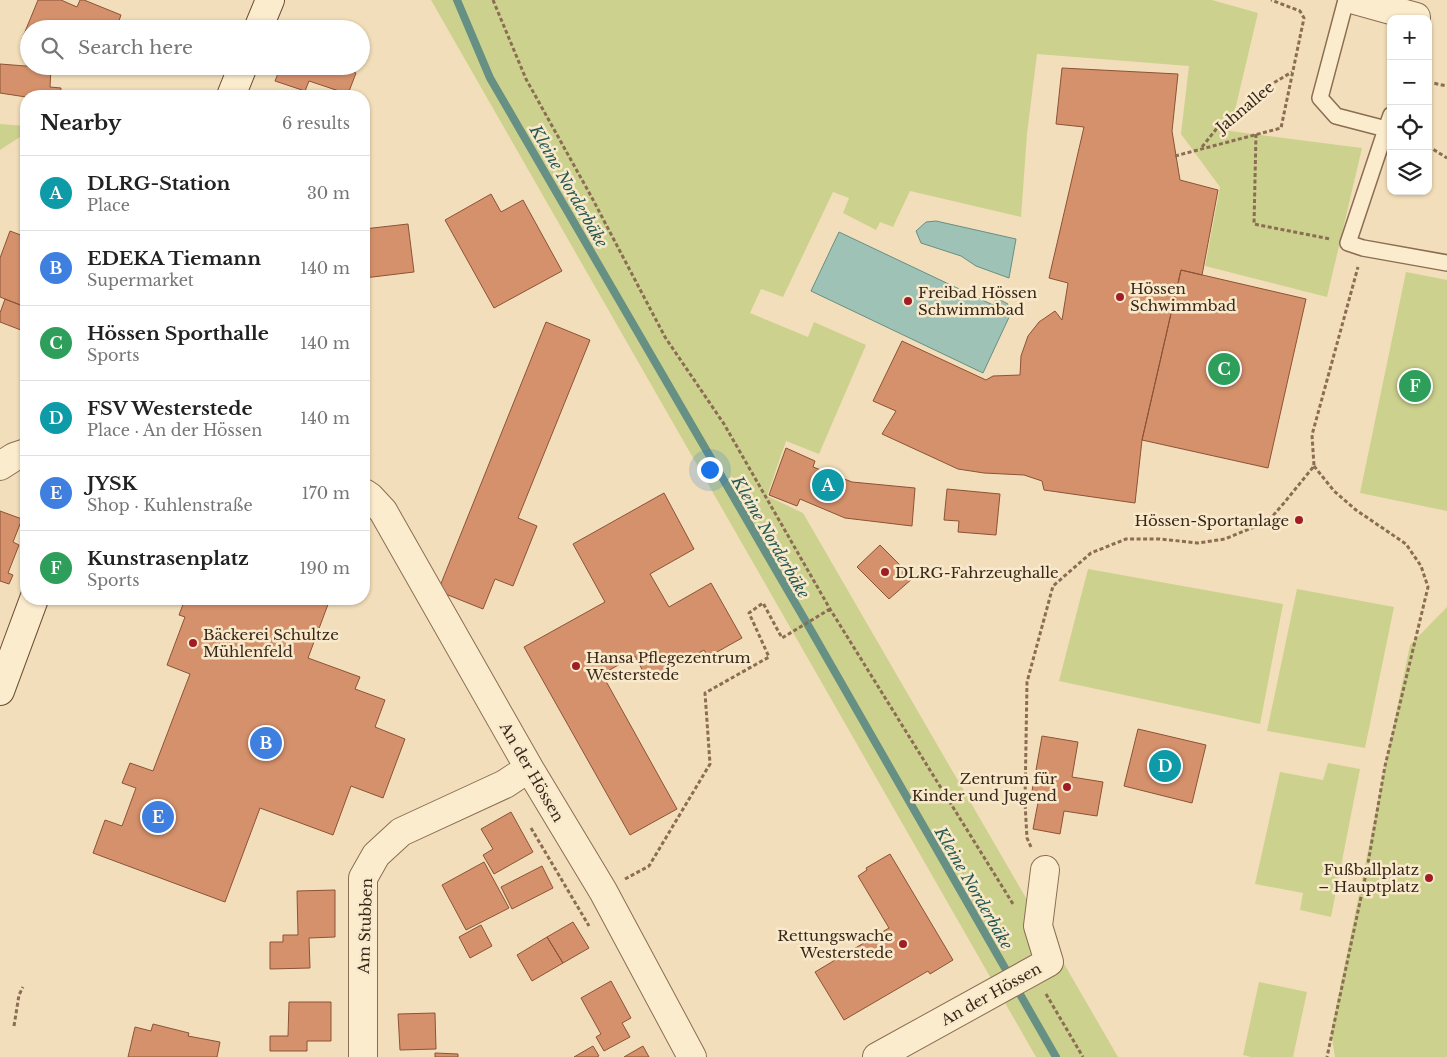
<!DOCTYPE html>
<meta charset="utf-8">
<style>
:root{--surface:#fff;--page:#f2f2f2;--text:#222;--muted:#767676;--line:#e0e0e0;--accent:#1a73e8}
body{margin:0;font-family:"Libre Baskerville",serif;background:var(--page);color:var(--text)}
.controls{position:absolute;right:15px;top:15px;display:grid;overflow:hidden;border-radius:10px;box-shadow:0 1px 4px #0004}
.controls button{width:45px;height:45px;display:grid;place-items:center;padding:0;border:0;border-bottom:1px solid var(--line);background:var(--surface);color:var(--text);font:25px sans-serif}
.you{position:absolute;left:709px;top:469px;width:18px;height:18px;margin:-12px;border:4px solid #fff;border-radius:50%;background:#1a73e8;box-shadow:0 0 0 8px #1a73e833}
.badge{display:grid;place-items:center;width:32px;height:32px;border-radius:50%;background:var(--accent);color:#fff;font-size:16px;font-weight:700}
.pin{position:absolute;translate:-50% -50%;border:2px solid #fff;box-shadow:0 1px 5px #0006}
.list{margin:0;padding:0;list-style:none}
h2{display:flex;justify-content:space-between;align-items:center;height:65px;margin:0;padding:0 20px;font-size:21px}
h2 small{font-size:16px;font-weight:400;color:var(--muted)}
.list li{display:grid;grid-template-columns:32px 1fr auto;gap:15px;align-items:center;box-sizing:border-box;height:75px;padding:0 20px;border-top:1px solid var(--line)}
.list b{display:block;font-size:19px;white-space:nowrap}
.list p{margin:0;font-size:16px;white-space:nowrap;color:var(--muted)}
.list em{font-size:16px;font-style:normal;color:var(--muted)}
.icon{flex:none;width:28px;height:28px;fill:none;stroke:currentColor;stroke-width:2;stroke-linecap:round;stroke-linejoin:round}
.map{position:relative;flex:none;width:1447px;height:1057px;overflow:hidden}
.search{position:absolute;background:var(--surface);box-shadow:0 1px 4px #0004;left:20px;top:20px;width:350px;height:55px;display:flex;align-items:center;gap:12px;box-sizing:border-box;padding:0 18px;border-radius:28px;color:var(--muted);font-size:19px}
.panel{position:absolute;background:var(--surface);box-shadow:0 1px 4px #0004;left:20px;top:90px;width:350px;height:515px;border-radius:20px}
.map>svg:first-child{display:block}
.green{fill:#cdd18e}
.water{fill:#9fc2b6;stroke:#669083}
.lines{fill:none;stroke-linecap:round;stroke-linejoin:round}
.stream{stroke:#669083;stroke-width:8}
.building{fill:#d5916c;stroke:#8c5336}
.lane-casing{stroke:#8b6d53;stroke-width:18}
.street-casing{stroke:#8b6d53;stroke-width:30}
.secondary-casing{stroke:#6c4e36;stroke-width:30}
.path{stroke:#8b6d53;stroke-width:3;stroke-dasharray:4 2.5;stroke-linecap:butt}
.lane{stroke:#fcecce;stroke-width:15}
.street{stroke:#fcecce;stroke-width:28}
.secondary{stroke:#fcecce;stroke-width:28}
.poi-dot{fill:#a01d26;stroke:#f9e9cb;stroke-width:2}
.labels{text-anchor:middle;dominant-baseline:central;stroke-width:5;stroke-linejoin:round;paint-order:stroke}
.street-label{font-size:15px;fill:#38261a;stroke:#f9e9cb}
.poi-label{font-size:15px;fill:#38261a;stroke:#f9e9cb;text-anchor:start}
.water-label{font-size:16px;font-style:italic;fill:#275a53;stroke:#f9e9cb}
</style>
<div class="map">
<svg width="1447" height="1057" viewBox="0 0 1447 1057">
<rect width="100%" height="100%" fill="#f2deba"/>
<!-- green -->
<path class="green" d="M431,0H1212L1258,13L1230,131L1362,148L1327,297L1205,266L1220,187L1181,134L1189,66L1037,54L1027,134L1021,217L910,191L893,227L880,222L876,230L843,213L849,198L833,192L783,297L761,289L750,313L808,337L814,322L866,345L819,454L786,441L767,496L803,513L1118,1057H1036Z
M0,124L26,126V133L0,150Z
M1406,272L1447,280V511L1360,493Z
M1088,569L1283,604L1260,724L1059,681Z
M1297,589L1394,607L1365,748L1267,731Z
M1447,607V1057H1335L1331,1032L1410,645Z
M1328,763L1360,769L1331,917L1300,910L1303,893L1255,884L1280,772L1323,780Z
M1259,982L1307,992L1293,1057H1251L1243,1055Z"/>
<!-- water -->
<path class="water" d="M936,221L1016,239L1009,278L976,266L961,256L921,243L916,231L926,222Z
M839,232L993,305L996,298L1008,304L1005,310L1011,313L983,373L811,291Z"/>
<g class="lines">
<!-- stream -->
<path class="stream" d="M457,0L490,78L812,632L1056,1057"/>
</g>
<!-- building -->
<path class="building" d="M38,0H61L77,7L80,0H84L121,15L116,29H29V41L22,39Z
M0,64L51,68L50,87L61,88L60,96L26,97L0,93Z
M281,66H336L356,73L348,94L309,81L305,91L275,81Z
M1062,68L1178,74L1172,131L1180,180L1218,190L1202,275L1181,270L1142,440L1135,503L1044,490L1042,481L1024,475L984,473L958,469L882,434L896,411L873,401L902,341L986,380L993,376L1020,375L1021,356L1028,336L1039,322L1055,311L1062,320L1068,283L1049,278L1084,127L1056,124Z
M491,194L501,212L523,200L562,271L494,308L445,220Z
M408,224L414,272L364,278V229Z
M10,231L26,237L25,307L0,297V258Z
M1181,270L1306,299L1268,468L1142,440Z
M5,299L26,307V332L0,322V313Z
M546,322L590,340L518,518L537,526L513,586L495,579L483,609L438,591Z
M786,448L815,461L813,467L852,482L915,488L912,526L845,518L800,499L797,506L769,495Z
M947,489L1000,494L996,535L958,532L959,521L944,520Z
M664,493L694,549L650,574L669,607L711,583L742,638L708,657L704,650L648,681L635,656L602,674L677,809L630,835L524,647L605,602L573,544Z
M0,511L22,519L13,542L19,545L8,573L13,575L9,584L0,581Z
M880,545L913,578L889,599L857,567Z
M185,599H330L308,658L360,677L355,689L385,700L375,727L405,739L383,798L351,786L333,835L260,808L225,902L93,853L105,820L122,826L136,788L122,783L130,763L153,771L190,674L167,665L185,617L179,615Z
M1138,729L1206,745L1192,803L1124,786Z
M1042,736L1078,742L1072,777L1103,782L1097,816L1064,811L1060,834L1033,829L1040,792L1032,791L1034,780L1043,781L1044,772L1036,770Z
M511,812L533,852L494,874L483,855L493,849L481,829Z
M890,854L953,960L930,974L928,971L844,1020L815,972L889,928L858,876L867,870L866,868Z
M484,862L509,908L466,930L442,885Z
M542,866L553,888L512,909L501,887Z
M335,890V937L309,938L310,968L270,969V942H283V935H298L297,891Z
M573,922L589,948L563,963L547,937Z
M481,925L492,946L470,958L459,937Z
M547,937L563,963L532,981L517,955Z
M611,981L631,1018L622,1023L630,1037L604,1051L596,1037L601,1034L581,998Z
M289,1002H331V1041H307V1051H270V1036H288Z
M435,1013L436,1049L400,1050L398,1014Z
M153,1024L189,1033L188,1036L220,1042L217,1057H128L135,1027L151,1031Z
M593,1046L599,1056L597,1057H574Z
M643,1046L649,1057H624Z
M435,1053L458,1054V1057H435Z"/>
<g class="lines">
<!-- lane casing -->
<g class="lane-casing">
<path id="lane" d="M1346,0L1320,98L1336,116L1386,129L1391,115
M1386,129L1348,243L1363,248L1447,263"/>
</g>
<!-- street casing -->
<g class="street-casing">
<path id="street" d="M1355,0L1416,17
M0,466L14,457L26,453
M364,493L370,497L383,511L529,768L603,891L692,1057
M363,1057V878L376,855L401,832L505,784L529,768
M877,1057L1049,962L1038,926L1045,870"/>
</g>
<!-- secondary casing -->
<g class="secondary-casing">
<path id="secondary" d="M258,29L270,0
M231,96L243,66
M0,691L34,599"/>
</g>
<!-- path -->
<path class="path" d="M493,0L526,79L591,196L665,337L724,424L830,609L1013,904
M1428,82L1447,86
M1256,134L1254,224L1330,239
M1428,146L1447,158
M1202,147L1221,123L1270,85L1292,72
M1175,156L1281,128L1304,18L1300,11L1271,0
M1314,466L1334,491L1356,510L1406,544L1421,566L1428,587L1385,766L1367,869L1327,1057
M22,577L26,563
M531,828L589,926
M1031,847L1027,838L1025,803L1027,682L1053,586L1091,553L1126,539H1160L1198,543L1225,539L1254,527L1270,519L1284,503L1314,466L1312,435L1358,267
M625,879L649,866L710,764L705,693L769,657L749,613L763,603L782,638L830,609
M1046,994L1083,1057
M14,1026L19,995L23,987"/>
<!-- lane -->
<use href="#lane" class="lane"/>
<!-- street -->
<use href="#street" class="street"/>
<!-- secondary -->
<use href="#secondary" class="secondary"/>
</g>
<!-- markers -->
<g class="poi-dot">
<circle cx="1120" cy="297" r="5"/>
<circle cx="908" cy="301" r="5"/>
<circle cx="1299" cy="520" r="5"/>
<circle cx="885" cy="572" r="5"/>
<circle cx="193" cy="643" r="5"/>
<circle cx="576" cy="666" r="5"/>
<circle cx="1067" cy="787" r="5"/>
<circle cx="1429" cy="878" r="5"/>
<circle cx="903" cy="944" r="5"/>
</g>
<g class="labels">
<!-- street labels -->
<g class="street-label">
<text transform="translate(1245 107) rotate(-40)">Jahnallee</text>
<text transform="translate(532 772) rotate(60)">An der Hössen</text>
<text transform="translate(365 926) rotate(-88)">Am Stubben</text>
<text transform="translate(991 994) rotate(-29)">An der Hössen</text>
</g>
<!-- poi labels -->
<g class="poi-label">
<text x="1130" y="288">Hössen<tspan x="1130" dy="17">Schwimmbad</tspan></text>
<text x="918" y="292">Freibad Hössen<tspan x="918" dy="17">Schwimmbad</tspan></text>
<text x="1289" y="520" text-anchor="end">Hössen-Sportanlage</text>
<text x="895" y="572">DLRG-Fahrzeughalle</text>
<text x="203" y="634">Bäckerei Schultze<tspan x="203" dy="17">Mühlenfeld</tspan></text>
<text x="586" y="657">Hansa Pflegezentrum<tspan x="586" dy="17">Westerstede</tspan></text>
<text x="1057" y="778" text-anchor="end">Zentrum für<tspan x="1057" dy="17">Kinder und Jugend</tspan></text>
<text x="1419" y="869" text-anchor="end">Fußballplatz<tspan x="1419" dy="17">– Hauptplatz</tspan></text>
<text x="893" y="935" text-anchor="end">Rettungswache<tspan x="893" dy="17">Westerstede</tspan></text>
</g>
<!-- water labels -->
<g class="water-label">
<text transform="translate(569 186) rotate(60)">Kleine Norderbäke</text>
<text transform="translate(771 537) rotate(60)">Kleine Norderbäke</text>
<text transform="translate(974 888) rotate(60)">Kleine Norderbäke</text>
</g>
</g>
</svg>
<div class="controls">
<button>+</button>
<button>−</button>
<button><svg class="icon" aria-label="locate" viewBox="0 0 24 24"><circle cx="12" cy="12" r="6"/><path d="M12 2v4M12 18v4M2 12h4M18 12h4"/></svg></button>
<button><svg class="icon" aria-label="layers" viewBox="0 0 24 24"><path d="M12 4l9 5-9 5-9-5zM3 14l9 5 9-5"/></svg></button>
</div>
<div class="you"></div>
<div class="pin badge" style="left:828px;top:485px;background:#0f9aa8">A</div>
<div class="pin badge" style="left:266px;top:743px;background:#3f7fe0">B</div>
<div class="pin badge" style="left:1224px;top:369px;background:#2e9e5b">C</div>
<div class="pin badge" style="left:1165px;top:766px;background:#0f9aa8">D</div>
<div class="pin badge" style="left:158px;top:817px;background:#3f7fe0">E</div>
<div class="pin badge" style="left:1415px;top:386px;background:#2e9e5b">F</div>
<div class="search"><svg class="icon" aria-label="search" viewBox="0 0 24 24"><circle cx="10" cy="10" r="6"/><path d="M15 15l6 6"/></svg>Search here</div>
<section class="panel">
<h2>Nearby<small>6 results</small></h2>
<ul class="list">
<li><span class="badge" style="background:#0f9aa8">A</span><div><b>DLRG-Station</b><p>Place</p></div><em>30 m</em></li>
<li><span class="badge" style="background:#3f7fe0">B</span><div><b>EDEKA Tiemann</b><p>Supermarket</p></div><em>140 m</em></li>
<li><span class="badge" style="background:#2e9e5b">C</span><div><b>Hössen Sporthalle</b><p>Sports</p></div><em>140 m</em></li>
<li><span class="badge" style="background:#0f9aa8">D</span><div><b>FSV Westerstede</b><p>Place · An der Hössen</p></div><em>140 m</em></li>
<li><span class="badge" style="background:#3f7fe0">E</span><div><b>JYSK</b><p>Shop · Kuhlenstraße</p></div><em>170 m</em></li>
<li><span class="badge" style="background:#2e9e5b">F</span><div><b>Kunstrasenplatz</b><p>Sports</p></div><em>190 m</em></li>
</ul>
</section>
</div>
